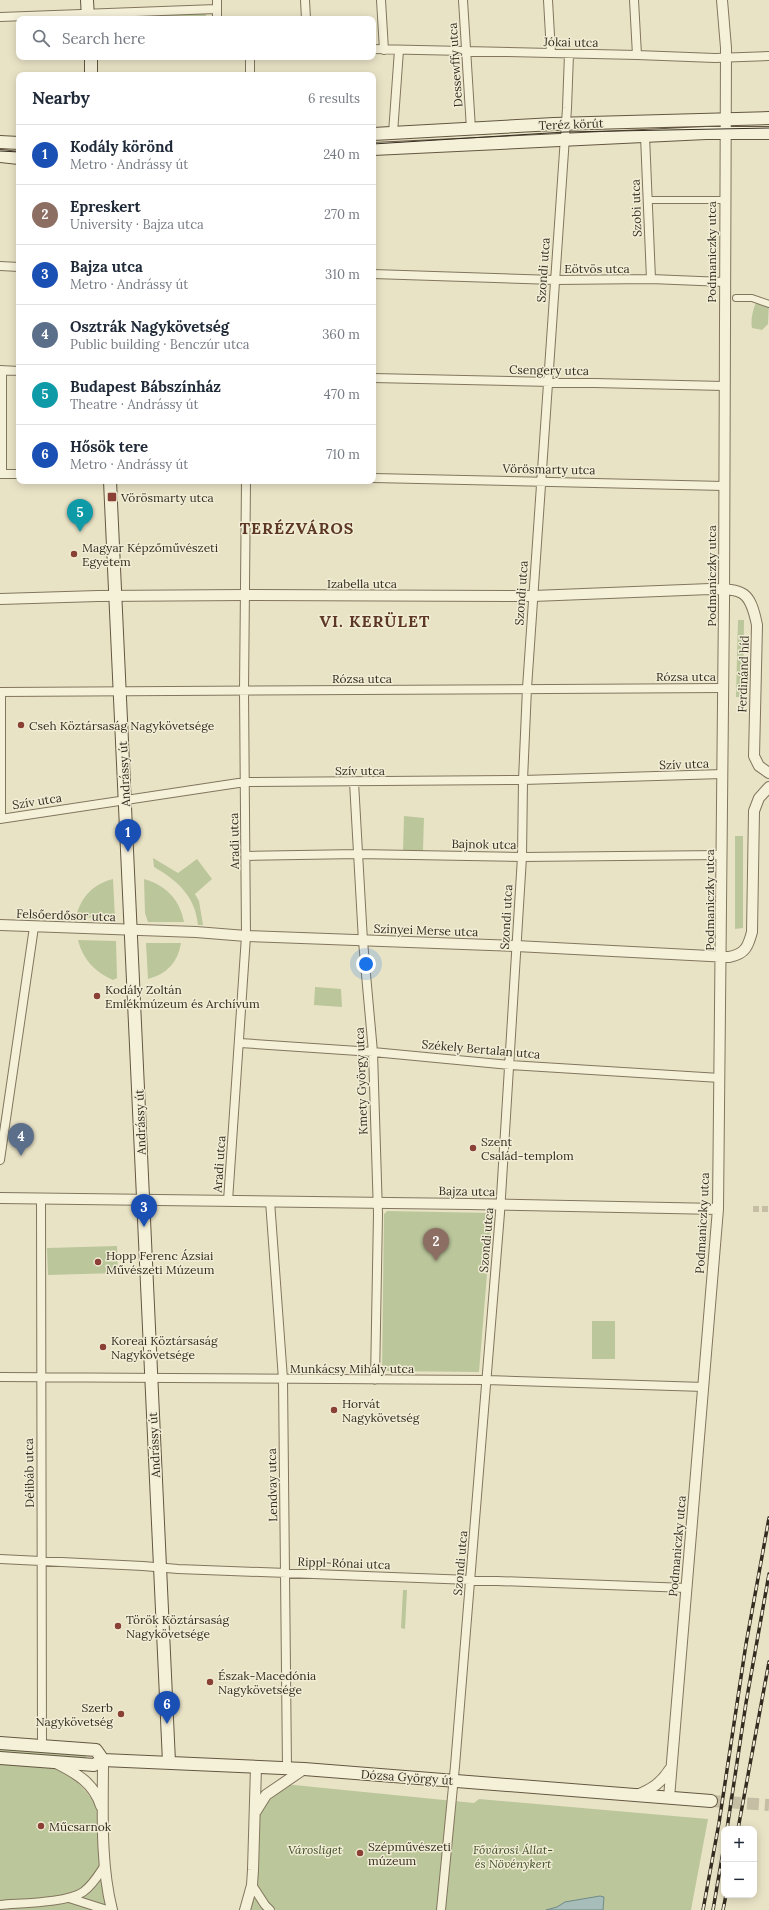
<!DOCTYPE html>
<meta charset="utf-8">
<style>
:root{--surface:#fff;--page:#f6f6f7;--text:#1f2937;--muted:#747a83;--line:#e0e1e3;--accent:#b45309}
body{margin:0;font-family:Lora,serif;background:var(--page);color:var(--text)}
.controls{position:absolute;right:12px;bottom:12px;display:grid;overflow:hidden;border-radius:8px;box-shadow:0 2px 10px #0003}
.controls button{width:36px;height:36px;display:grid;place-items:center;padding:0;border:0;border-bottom:1px solid var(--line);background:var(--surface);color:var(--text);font:20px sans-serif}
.you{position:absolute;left:366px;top:964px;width:14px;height:14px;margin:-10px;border:3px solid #fff;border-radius:50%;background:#1a73e8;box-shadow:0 0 0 6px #1a73e833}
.badge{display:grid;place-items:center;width:26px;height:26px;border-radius:50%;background:var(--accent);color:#fff;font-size:13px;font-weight:700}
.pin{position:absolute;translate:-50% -33px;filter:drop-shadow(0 1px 2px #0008)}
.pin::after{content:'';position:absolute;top:21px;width:14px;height:12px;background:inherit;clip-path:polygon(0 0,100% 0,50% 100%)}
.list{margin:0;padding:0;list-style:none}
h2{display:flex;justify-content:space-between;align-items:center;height:52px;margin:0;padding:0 16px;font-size:17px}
h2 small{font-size:13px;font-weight:400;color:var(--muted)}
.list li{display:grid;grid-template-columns:26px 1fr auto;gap:12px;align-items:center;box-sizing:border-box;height:60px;padding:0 16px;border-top:1px solid var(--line)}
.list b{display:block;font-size:15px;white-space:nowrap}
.list p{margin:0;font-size:13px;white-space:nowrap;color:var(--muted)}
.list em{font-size:13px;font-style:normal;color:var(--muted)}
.icon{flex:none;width:22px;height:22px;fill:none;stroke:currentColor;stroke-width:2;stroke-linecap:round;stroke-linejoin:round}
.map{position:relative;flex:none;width:769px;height:1910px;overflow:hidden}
.search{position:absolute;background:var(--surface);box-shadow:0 2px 10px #0003;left:16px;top:16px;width:360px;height:44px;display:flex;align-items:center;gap:10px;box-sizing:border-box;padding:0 14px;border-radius:8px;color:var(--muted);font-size:15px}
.panel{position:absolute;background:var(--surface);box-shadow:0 2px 10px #0003;left:16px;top:72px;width:360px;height:412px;border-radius:8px}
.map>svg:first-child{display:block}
.green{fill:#bbc69b}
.water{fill:#a7bdb9;stroke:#6f8a87}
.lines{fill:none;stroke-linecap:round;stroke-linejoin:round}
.pedestrian-tunnel{stroke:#c5bea5;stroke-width:6;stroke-dasharray:6 3;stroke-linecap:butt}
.secondary-tunnel{stroke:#c5bea5;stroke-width:12;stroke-dasharray:12 6;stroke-linecap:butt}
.pedestrian-casing{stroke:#82765e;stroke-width:8}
.minor-casing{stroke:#82765e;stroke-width:10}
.tertiary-casing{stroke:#82765e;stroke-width:12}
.secondary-casing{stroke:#645741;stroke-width:14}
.pedestrian{stroke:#f5f0d8;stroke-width:6}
.minor{stroke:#f5f0d8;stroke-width:8}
.tertiary{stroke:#f5f0d8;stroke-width:10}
.secondary{stroke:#f5f0d8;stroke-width:12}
.tram{stroke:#342c20;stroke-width:1}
.rail-casing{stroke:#342c20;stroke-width:3.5}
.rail{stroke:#f1edd5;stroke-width:2;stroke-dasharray:6;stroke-linecap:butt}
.poi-dot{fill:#8a4035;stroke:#f1edd5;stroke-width:1.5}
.labels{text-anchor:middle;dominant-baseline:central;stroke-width:3;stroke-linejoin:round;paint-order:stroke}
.street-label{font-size:12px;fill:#342c20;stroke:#f1edd5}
.poi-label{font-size:12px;fill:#342c20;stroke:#f1edd5;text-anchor:start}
.park-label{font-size:12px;font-style:italic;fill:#404e29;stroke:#f1edd5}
.district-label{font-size:16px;font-weight:bold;letter-spacing:1px;fill:#5c3724;stroke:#f1edd5}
</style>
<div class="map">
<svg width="769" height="1910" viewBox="0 0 769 1910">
<rect width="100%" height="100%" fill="#e9e3c6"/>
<!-- green -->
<path class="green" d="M206,12V19H108L107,15Z
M760,297L769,303L768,324L762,330L752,328C750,320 754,302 760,297Z
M738,620H744L743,697H736Z
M404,816L424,818L423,851H403Z
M735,836H743V928L735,929Z
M153,858L178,873L197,859L212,879L195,894L199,901L203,925H198C195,896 178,881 154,867Z
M113,879L115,918L76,917C81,897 93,884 113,879Z
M144,879C166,885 180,900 184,922H148L145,913Z
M78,940L116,941L117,978L113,980C95,972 83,960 78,940Z
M146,943H181C178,962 167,974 148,979Z
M315,987L341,989L342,1007L314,1005Z
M387,1211L492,1213L479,1372L382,1371L384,1214Z
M117,1246L118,1273L48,1275L47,1248Z
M592,1321H615V1359H592Z
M403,1590H407L405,1629L401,1628Z
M0,1749L86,1754V1758L0,1752Z
M0,1763L52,1767L73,1777L103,1811L112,1910H0Z
M284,1784L474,1803L479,1799L708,1819L691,1910H245L255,1813Z"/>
<!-- water -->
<path class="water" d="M600,1896L604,1897L603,1910H546L557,1907L565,1902Z"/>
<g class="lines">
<!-- pedestrian-tunnel -->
<path class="pedestrian-tunnel" d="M753,1209H769"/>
<!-- secondary-tunnel -->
<path class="secondary-tunnel" d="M711,1801L769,1805"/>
<!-- pedestrian casing -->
<g class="pedestrian-casing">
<path id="pedestrian" d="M648,200H724
M736,298H752L769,304"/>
</g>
<!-- minor casing -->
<g class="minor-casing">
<path id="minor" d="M217,0V19
M305,0L306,19
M381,0L384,50
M463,0L471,129
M548,0L551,53
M634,0L637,55
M0,17L216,9
M373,49L637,55L715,58L769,56
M250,75V57
M393,133L399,50
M645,136L651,279
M0,266L19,267
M373,274L555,280L651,279L724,282
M0,370L19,371
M2,371V474
M373,378L724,386
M0,474H19
M373,478L724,486
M0,692L723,688
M1,692V818
M354,782L363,941L373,1052L378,1214L375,1380
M0,819L245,782L523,780L723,774
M246,856L358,854L522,857L722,855
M240,1043L373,1052L510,1065L720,1078
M0,1160L34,927
M41,1199L42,1746
M228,1201L246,936L244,691L246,481
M270,1201L283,1379L287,1768
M0,1377L486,1380L704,1387
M0,1559L143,1566L178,1569L687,1588
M252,1885L265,1905L270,1910
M69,1898L107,1910
M0,1905C21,1903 67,1903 83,1892C93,1885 99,1874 105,1865
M441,1910L455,1766L500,1213L522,857L523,780L527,688L567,108L569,54"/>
</g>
<!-- tertiary casing -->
<g class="tertiary-casing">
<path id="tertiary" d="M0,599L98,596L245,595L533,596L710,589C744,589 750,591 757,625L754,756L759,766L769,773
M0,925L196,932L246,936L516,946L729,957C745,954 748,947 752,932L754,811L759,798L769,787
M0,1198L468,1204L718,1209
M103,1760C103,1809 100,1862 112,1910
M56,1763C76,1773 94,1783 101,1806
M637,1795C652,1789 661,1783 670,1769
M669,1798L718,1209L724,603L726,48L722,0
M256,1811L266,1795L304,1769
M245,1910L252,1885L253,1870L256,1767"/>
</g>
<!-- secondary casing -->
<g class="secondary-casing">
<path id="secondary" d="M87,0L88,19
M91,57V75
M373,134L554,124L769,118
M0,142L19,143
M373,149L706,133H769
M0,156L19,158
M110,481L169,1762
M0,1743L96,1750L103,1760
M0,1758L94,1765L103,1760L304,1769L711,1801"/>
</g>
<!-- pedestrian -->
<use href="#pedestrian" class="pedestrian"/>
<!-- minor -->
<use href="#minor" class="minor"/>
<!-- tertiary -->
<use href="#tertiary" class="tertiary"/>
<!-- secondary -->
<use href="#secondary" class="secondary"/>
<!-- tram -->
<path class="tram" d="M373,144L565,132L769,128
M0,151L19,152"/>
<!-- rail casing -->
<g class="rail-casing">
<path id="rail" d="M727,1829L746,1703L769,1574
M738,1829L769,1662
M703,1910L719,1823L746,1644L769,1518
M713,1910L724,1846
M723,1910L726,1895"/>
</g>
<!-- rail -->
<use href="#rail" class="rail"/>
</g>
<!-- markers -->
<g class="poi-dot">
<rect x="107" y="492" width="10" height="10" rx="2"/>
<circle cx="74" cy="554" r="4"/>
<circle cx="21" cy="725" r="4"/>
<circle cx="97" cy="996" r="4"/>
<circle cx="473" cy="1148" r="4"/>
<circle cx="98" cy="1262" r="4"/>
<circle cx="103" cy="1347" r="4"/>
<circle cx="334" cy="1410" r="4"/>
<circle cx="118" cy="1626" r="4"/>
<circle cx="210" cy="1682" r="4"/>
<circle cx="121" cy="1714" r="4"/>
<circle cx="41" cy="1826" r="4"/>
<circle cx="360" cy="1853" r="4"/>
</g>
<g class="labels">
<!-- street labels -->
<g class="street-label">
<text transform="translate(571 42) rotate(1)">Jókai utca</text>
<text transform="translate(455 65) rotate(-94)">Dessewffy utca</text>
<text transform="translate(571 124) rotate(-2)">Teréz körút</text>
<text transform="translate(636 208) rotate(-92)">Szobi utca</text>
<text transform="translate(711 252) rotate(-90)">Podmaniczky utca</text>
<text x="597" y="268">Eötvös utca</text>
<text transform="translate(543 270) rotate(-86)">Szondi utca</text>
<text transform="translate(549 370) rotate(1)">Csengery utca</text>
<text transform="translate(549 469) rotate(1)">Vörösmarty utca</text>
<text transform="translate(711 576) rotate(-90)">Podmaniczky utca</text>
<text x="362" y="583">Izabella utca</text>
<text transform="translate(521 593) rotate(-86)">Szondi utca</text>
<text transform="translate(743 674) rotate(-88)">Ferdinánd híd</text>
<text x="686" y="676">Rózsa utca</text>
<text x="362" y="678">Rózsa utca</text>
<text transform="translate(684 764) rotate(-2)">Szív utca</text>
<text x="360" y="770">Szív utca</text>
<text transform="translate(124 774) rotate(-93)">Andrássy út</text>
<text transform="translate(37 801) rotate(-9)">Szív utca</text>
<text transform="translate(234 841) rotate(-91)">Aradi utca</text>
<text transform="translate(484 844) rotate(1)">Bajnok utca</text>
<text transform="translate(709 900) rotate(-90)">Podmaniczky utca</text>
<text transform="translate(66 915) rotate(2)">Felsőerdősor utca</text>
<text transform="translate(506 917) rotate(-87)">Szondi utca</text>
<text transform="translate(426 930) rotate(2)">Szinyei Merse utca</text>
<text transform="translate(481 1049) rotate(5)">Székely Bertalan utca</text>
<text transform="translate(361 1081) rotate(-92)">Kmety György utca</text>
<text transform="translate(140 1122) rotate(-92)">Andrássy út</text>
<text transform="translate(219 1164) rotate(-86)">Aradi utca</text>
<text transform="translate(467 1191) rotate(1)">Bajza utca</text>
<text transform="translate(702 1223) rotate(-87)">Podmaniczky utca</text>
<text transform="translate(486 1240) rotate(-85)">Szondi utca</text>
<text x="352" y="1368">Munkácsy Mihály utca</text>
<text transform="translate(154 1445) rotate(-93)">Andrássy út</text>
<text transform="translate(29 1473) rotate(-91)">Délibáb utca</text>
<text transform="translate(272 1485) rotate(-91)">Lendvay utca</text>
<text transform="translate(677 1546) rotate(-85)">Podmaniczky utca</text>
<text transform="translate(344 1563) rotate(2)">Rippl-Rónai utca</text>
<text transform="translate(460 1563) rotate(-85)">Szondi utca</text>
<text transform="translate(407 1777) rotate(4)">Dózsa György út</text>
</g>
<!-- poi labels -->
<g class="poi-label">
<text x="121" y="497">Vörösmarty utca</text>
<text x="82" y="547">Magyar Képzőművészeti<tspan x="82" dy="14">Egyetem</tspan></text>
<text x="29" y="725">Cseh Köztársaság Nagykövetsége</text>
<text x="105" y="989">Kodály Zoltán<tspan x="105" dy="14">Emlékmúzeum és Archívum</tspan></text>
<text x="481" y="1141">Szent<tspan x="481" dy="14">Család-templom</tspan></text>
<text x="106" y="1255">Hopp Ferenc Ázsiai<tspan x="106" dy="14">Művészeti Múzeum</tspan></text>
<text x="111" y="1340">Koreai Köztársaság<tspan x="111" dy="14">Nagykövetsége</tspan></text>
<text x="342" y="1403">Horvát<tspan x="342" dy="14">Nagykövetség</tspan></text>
<text x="126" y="1619">Török Köztársaság<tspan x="126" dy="14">Nagykövetsége</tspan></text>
<text x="218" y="1675">Észak-Macedónia<tspan x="218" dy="14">Nagykövetsége</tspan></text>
<text x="113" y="1707" text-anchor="end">Szerb<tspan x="113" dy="14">Nagykövetség</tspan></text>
<text x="49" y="1826">Műcsarnok</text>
<text x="368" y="1846">Szépművészeti<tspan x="368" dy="14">múzeum</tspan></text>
</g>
<!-- park labels -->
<g class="park-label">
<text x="315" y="1849">Városliget</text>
<text x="513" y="1849">Fővárosi Állat-<tspan x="513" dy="14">és Növénykert</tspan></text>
</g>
<!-- district labels -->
<g class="district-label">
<text x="297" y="528">TERÉZVÁROS</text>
<text x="375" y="621">VI. KERÜLET</text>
</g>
</g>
</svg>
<div class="controls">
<button>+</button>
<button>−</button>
</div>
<div class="you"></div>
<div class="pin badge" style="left:128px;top:852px;background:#1a4fb4">1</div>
<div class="pin badge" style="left:436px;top:1261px;background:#8d6e63">2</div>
<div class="pin badge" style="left:144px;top:1227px;background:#1a4fb4">3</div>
<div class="pin badge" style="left:21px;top:1156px;background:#5c6f8a">4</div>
<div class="pin badge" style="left:80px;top:532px;background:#0f9aa8">5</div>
<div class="pin badge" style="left:167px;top:1724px;background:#1a4fb4">6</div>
<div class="search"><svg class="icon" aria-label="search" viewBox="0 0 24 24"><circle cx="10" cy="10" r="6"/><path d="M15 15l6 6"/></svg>Search here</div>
<section class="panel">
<h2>Nearby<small>6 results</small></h2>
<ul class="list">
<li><span class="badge" style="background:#1a4fb4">1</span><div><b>Kodály körönd</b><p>Metro · Andrássy út</p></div><em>240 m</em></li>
<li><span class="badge" style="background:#8d6e63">2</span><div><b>Epreskert</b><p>University · Bajza utca</p></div><em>270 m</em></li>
<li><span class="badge" style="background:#1a4fb4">3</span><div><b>Bajza utca</b><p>Metro · Andrássy út</p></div><em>310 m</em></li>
<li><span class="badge" style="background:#5c6f8a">4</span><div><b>Osztrák Nagykövetség</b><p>Public building · Benczúr utca</p></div><em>360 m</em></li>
<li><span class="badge" style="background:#0f9aa8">5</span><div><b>Budapest Bábszínház</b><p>Theatre · Andrássy út</p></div><em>470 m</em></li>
<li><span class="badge" style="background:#1a4fb4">6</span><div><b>Hősök tere</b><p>Metro · Andrássy út</p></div><em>710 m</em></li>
</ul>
</section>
</div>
